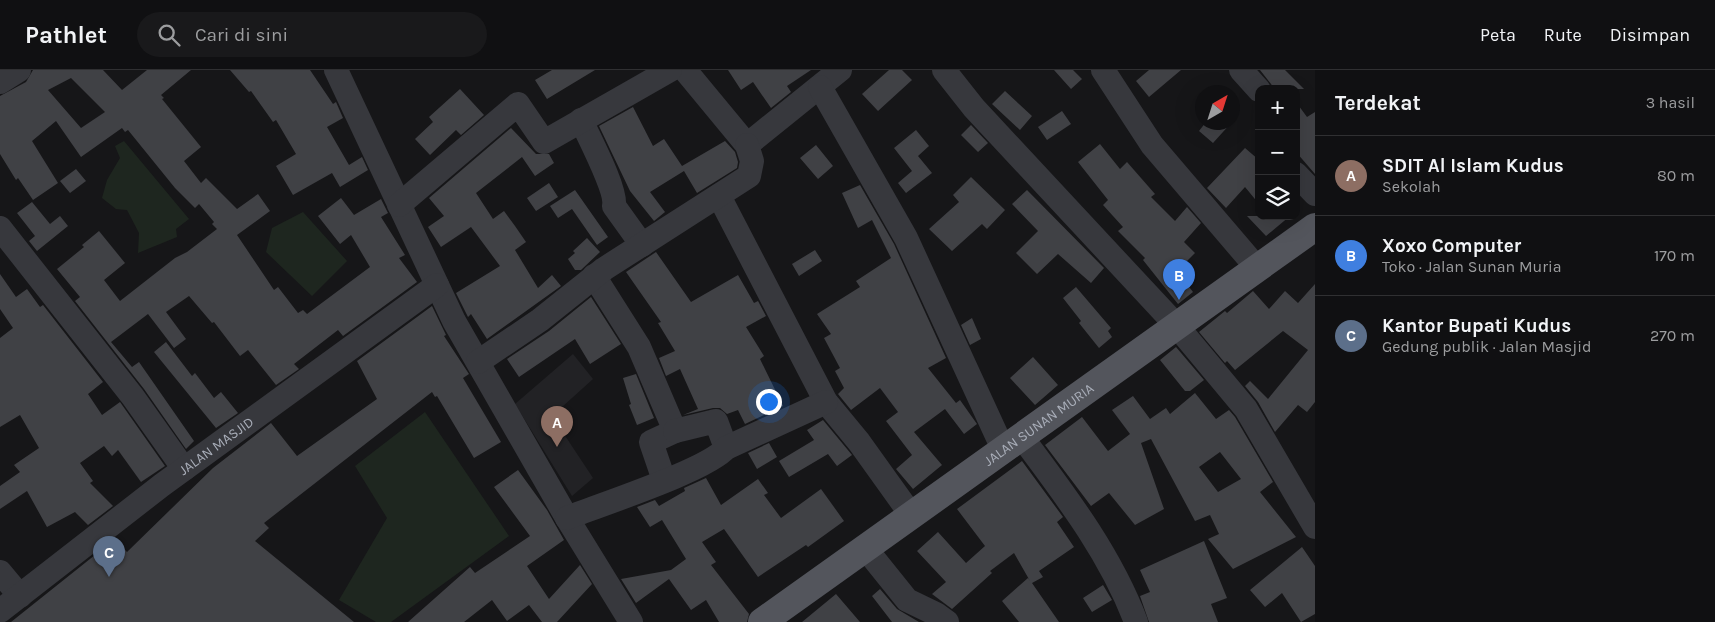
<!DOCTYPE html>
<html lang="id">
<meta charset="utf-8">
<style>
:root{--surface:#101012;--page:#19191b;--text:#f1f3f6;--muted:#9c9d9f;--line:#303032;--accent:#f2b134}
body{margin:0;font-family:Karla,sans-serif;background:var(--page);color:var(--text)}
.controls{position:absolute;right:15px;top:15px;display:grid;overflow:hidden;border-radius:10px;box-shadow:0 5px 20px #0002}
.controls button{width:45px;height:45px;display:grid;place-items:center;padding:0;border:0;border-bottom:1px solid var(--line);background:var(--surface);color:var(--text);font:25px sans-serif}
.compass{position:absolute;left:1195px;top:15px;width:45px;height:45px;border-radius:50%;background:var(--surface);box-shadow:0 5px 20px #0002;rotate:39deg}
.you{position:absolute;left:768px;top:331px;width:18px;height:18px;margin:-12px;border:4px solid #fff;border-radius:50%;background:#1a73e8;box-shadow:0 0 0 8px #1a73e833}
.badge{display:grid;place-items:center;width:32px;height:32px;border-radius:50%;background:var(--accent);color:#fff;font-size:16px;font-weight:700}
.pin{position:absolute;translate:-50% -41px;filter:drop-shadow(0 1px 2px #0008)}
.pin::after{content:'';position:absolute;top:26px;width:18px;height:15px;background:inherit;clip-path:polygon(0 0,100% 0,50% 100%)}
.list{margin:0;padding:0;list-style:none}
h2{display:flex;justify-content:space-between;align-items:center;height:65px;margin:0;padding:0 20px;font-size:21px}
h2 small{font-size:16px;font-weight:400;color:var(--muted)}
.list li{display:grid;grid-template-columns:32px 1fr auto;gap:15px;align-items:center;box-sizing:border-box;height:80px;padding:0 20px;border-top:1px solid var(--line)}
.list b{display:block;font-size:19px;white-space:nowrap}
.list p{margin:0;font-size:16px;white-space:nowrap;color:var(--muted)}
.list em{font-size:16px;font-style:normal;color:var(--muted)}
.icon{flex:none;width:28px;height:28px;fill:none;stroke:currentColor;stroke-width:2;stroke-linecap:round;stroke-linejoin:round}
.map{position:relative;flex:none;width:1315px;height:552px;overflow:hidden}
header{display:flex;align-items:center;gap:30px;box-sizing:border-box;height:70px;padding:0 25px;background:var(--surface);border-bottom:1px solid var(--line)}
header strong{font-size:24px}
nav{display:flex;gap:28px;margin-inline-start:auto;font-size:18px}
.search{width:350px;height:45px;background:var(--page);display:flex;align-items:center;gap:12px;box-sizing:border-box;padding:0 18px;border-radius:28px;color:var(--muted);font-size:19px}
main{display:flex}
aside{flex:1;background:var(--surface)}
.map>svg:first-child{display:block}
.built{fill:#222225}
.green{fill:#1e261f}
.building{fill:#404145;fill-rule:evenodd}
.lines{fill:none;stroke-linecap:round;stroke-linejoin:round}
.minor{stroke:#37383d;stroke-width:24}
.major{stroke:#53555c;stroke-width:28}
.labels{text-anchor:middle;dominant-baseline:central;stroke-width:4.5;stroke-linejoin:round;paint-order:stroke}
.street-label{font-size:14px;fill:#a8adb8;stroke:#111113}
</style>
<header>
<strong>Pathlet</strong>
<div class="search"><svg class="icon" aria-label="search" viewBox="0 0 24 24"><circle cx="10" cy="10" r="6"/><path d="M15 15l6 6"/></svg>Cari di sini</div>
<nav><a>Peta</a><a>Rute</a><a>Disimpan</a></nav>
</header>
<main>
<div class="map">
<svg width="1315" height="552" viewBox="0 0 1315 552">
<rect width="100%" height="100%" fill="#161618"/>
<!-- built -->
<path class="built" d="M573,284L593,309L552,346L593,408L572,426L515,334Z"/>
<!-- green -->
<path class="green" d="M124,71L189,149L176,159L177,167L138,183L139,163L127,140L116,139L102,128L107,110L120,88L115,76Z
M303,142L347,191L312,226L266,182L272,158Z
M425,342L509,466L391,552H376L339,530L387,448L355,396Z"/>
<!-- building -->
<path class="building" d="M33,0H103L122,20L147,0H191L161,25L164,28L162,29L201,77L184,91L201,113L206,108L237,139L258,124L270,141L237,165L274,220L278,217L298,243L303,240L307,244L370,197L351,165L340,174L318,146L341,128L354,145L381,129L388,143L381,147L405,185L399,188L417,212L343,266L338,260L294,294L299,299L276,315L248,280L240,286L214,252L212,253L189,226L166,242L186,269L174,278L148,244L111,272L132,297L139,292L194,371L186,379L144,319L75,231L80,227L57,199L84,177L82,175L99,161L125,193L104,210L120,231L175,188L187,182L217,159L212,154L214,152L199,134L195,138L175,118L128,60L125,62L122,58L81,87L56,51L32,71L58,113L33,130L18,108L16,110L0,84V26L26,12ZM71,8L105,42L81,58L48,20Z
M230,0H310L333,34L336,32L343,48L327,57L349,95L362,87L368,100L340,117L332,103L293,125L276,96L296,84L276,50L273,52L251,21L249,22Z
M552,0H595L547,29L535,10Z
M728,0H811L787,16L791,22L771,38L753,12L741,20Z
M889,0H902L912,10L878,41L862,24Z
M1054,0H1073L1082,9L1071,19Z
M1149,0H1181L1149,27L1136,11Z
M1260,0H1285L1304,19H1275Z
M460,19L484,45L461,65L456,60L430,85L415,69L433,52L429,47Z
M1005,21L1032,46L1020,60L992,34Z
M1296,32L1307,47L1315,42V104L1296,82Z
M633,37L653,76L664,69L682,96L725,71L735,82L738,92L737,98L697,123L684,101L650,122L665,142L654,151L630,121L599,56Z
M1062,41L1071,54L1047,70L1038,57Z
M1206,52H1232L1213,73L1199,61Z
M971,55L988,73L978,82L961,65Z
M511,58L536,84H549L554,93L535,106L522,87L476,123L493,149L504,141L515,156L526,172L515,180L538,218L552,205L561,216L487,269L471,244L468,247L456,223L500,196L471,157L441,177L428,157L444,146L429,128Z
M916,60L929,76L918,86L932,103L906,123L898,113L912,101L894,78Z
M1100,74L1120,99L1127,92L1155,124L1151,127L1175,151L1187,137L1201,153L1184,172L1195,183L1177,201L1193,222L1178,234L1143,190L1145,188L1118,161L1123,157L1103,135L1108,130L1078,92Z
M816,75L833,96L818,109L800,88Z
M1245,78L1259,90V134L1245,117L1226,138L1207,118Z
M76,99L86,111L70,123L60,111Z
M971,107L1005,140L987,159L982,154L952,181L929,159L959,132L953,125Z
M549,113L558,127L536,141L527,128Z
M860,115L894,174L946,288L928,298L956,333L960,330L977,354L964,364L945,339L914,362L942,395L913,419L896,399L912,385L886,351L898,342L880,318L851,340L838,324L844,318L835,301L840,298L824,268L831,264L817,244L860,217L856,211L891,188L872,150L858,158L842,123Z
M575,120L608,167L597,175L572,139L558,148L550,136Z
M1027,120L1104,198L1091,213L1058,184L1037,204L1016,183L1038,161L1012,134Z
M32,132L50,154L60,146L68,156L37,181L29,171L35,166L17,143Z
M1247,146H1290L1266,166Z
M587,168L600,182L581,200H575L568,189L575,183L573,181Z
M815,180L822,191L799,206L792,194Z
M656,182L691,232L738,205L754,233L758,231L766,246L746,257L764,286L760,289L783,336L745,354L738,340L727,344L720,338H713L683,345L698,339L680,299L666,306L659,288L675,281L658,253L661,252L626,202Z
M0,204L16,227L27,219L40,237L43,235L103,312L88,324L102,345L120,332L165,396L141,412L118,380L112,386L104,376L80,393L93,411L90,413L113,436L88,455L75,442L47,457L27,421L0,439V416L20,402L14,395L39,378L20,345L0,357V268L13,258L0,239Z
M1315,214V332L1307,342L1298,335L1275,362L1258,332L1245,316L1250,311L1268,329L1308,280L1283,261L1235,300L1227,291L1225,293L1199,262L1225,241L1227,243L1253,221L1269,239L1285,221L1298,233Z
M1076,217L1111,258L1108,261L1112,267L1099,278L1079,253L1081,251L1063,228Z
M591,227L621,274L590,294L575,269L519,307L507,289L549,261Z
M432,236L446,265L444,266L469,304L463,308L501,372L474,388L437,326L435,327L432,322L264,453L269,458L255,471L354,552H11L115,469L127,482L213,398L271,353L297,386L377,329L357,291Z
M972,248L981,269L970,275L961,255Z
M166,272L192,306L195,303L214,328L221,322L238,343L216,358L154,282Z
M1176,277L1204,310L1190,321H1185L1160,290Z
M1033,287L1058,315L1035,335L1010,308Z
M636,304L654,348L637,355L629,335L631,334L623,308Z
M1195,323L1216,349L1229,340L1235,347L1273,412L1260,422L1296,467L1233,499L1208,469L1219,464L1210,445L1195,451L1151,369L1141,373L1164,439L1135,455L1109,423L1091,436L1045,375L1082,347L1108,381L1130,364L1112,340L1133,326L1150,349L1166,338L1170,344ZM1220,382L1241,409L1218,422L1199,397Z
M823,350L852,385L837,396L828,384L789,407L779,391L814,370L807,360Z
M769,373L777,387L757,399L748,383Z
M1022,391L1063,447L1057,452L1074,477L1039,501L1043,507L1032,513L1059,552H1019L1002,531L1028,508L1030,511L1014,483L990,501L992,503L952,539L932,524L946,512L917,481L938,462L966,493L985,476L957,439Z
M518,400L547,440L564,470L527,496L549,529L580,495L592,514L557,552H542L529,535L507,551L492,530L464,552H408L470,497L475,503L530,466L494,417Z
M706,408L721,435L758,409L768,423L764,425L781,448L821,419L844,451L808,477L806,475L758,507L724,459L702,472L716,492L711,495L749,544L747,552H719L706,530L691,540L669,509L636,533L621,509L671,500L686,489L662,450L650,457L637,437L655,430L659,436L685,421L684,418Z
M1204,471L1227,528L1211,534L1218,552H1149L1140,526L1150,522L1140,500Z
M1302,477L1315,496V544L1301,552L1282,523L1265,537L1250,520Z
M1103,515L1112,530L1092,542L1083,528Z
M880,519L897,539L919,552H892L872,526Z
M836,524L860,552H802Z"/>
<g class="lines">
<!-- minor -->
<g class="minor">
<path d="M336,0L454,251L567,448L631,552"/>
<path d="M685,0L747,75L840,0"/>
<path d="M944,0L974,38L1176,255L1246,339L1315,457"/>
<path d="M1103,0L1152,75L1257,198"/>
<path d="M1241,0L1259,20"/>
<path d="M0,12L19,0"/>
<path d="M820,17L906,168L1003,379"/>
<path d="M581,50C589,68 617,120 614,136L642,175"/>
<path d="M1296,104L1315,124"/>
<path d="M719,126L826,332L859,372L912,446"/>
<path d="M399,135L518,34L544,72L670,0"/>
<path d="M0,158L133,327L184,399"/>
<path d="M594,206L639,277L675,361L651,372L664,410"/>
<path d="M478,292L540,250L604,199L749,106L752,91L747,75"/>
<path d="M675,361L716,351L726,378"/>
<path d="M1021,366C1065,425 1110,483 1136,552"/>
<path d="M567,448C599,435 708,400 726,378L826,332"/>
<path d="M866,479L907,530L936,544L947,552"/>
<path d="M0,502L20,526"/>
<path id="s1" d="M0,541L162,415L437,215"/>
</g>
<!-- major -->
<path class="major" id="s2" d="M762,552L1315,157"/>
</g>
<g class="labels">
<!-- street labels -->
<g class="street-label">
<text stroke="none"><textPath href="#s2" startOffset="340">JALAN SUNAN MURIA</textPath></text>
<text stroke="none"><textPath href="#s1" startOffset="272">JALAN MASJID</textPath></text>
</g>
</g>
</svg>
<div class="controls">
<button>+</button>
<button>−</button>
<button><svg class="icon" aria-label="layers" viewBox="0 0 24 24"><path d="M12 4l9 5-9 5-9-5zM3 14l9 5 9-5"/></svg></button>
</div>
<svg class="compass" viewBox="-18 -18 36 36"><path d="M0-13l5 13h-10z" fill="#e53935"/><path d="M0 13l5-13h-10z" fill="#9c9d9f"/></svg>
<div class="you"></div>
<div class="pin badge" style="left:557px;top:377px;background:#8d6e63">A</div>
<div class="pin badge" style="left:1179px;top:230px;background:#3f7fe0">B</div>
<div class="pin badge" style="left:109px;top:507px;background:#5c6f8a">C</div>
</div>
<aside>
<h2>Terdekat<small>3 hasil</small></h2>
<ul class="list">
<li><span class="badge" style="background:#8d6e63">A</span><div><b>SDIT Al Islam Kudus</b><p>Sekolah</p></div><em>80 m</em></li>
<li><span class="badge" style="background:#3f7fe0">B</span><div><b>Xoxo Computer</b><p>Toko · Jalan Sunan Muria</p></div><em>170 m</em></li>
<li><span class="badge" style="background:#5c6f8a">C</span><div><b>Kantor Bupati Kudus</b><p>Gedung publik · Jalan Masjid</p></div><em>270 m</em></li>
</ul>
</aside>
</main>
